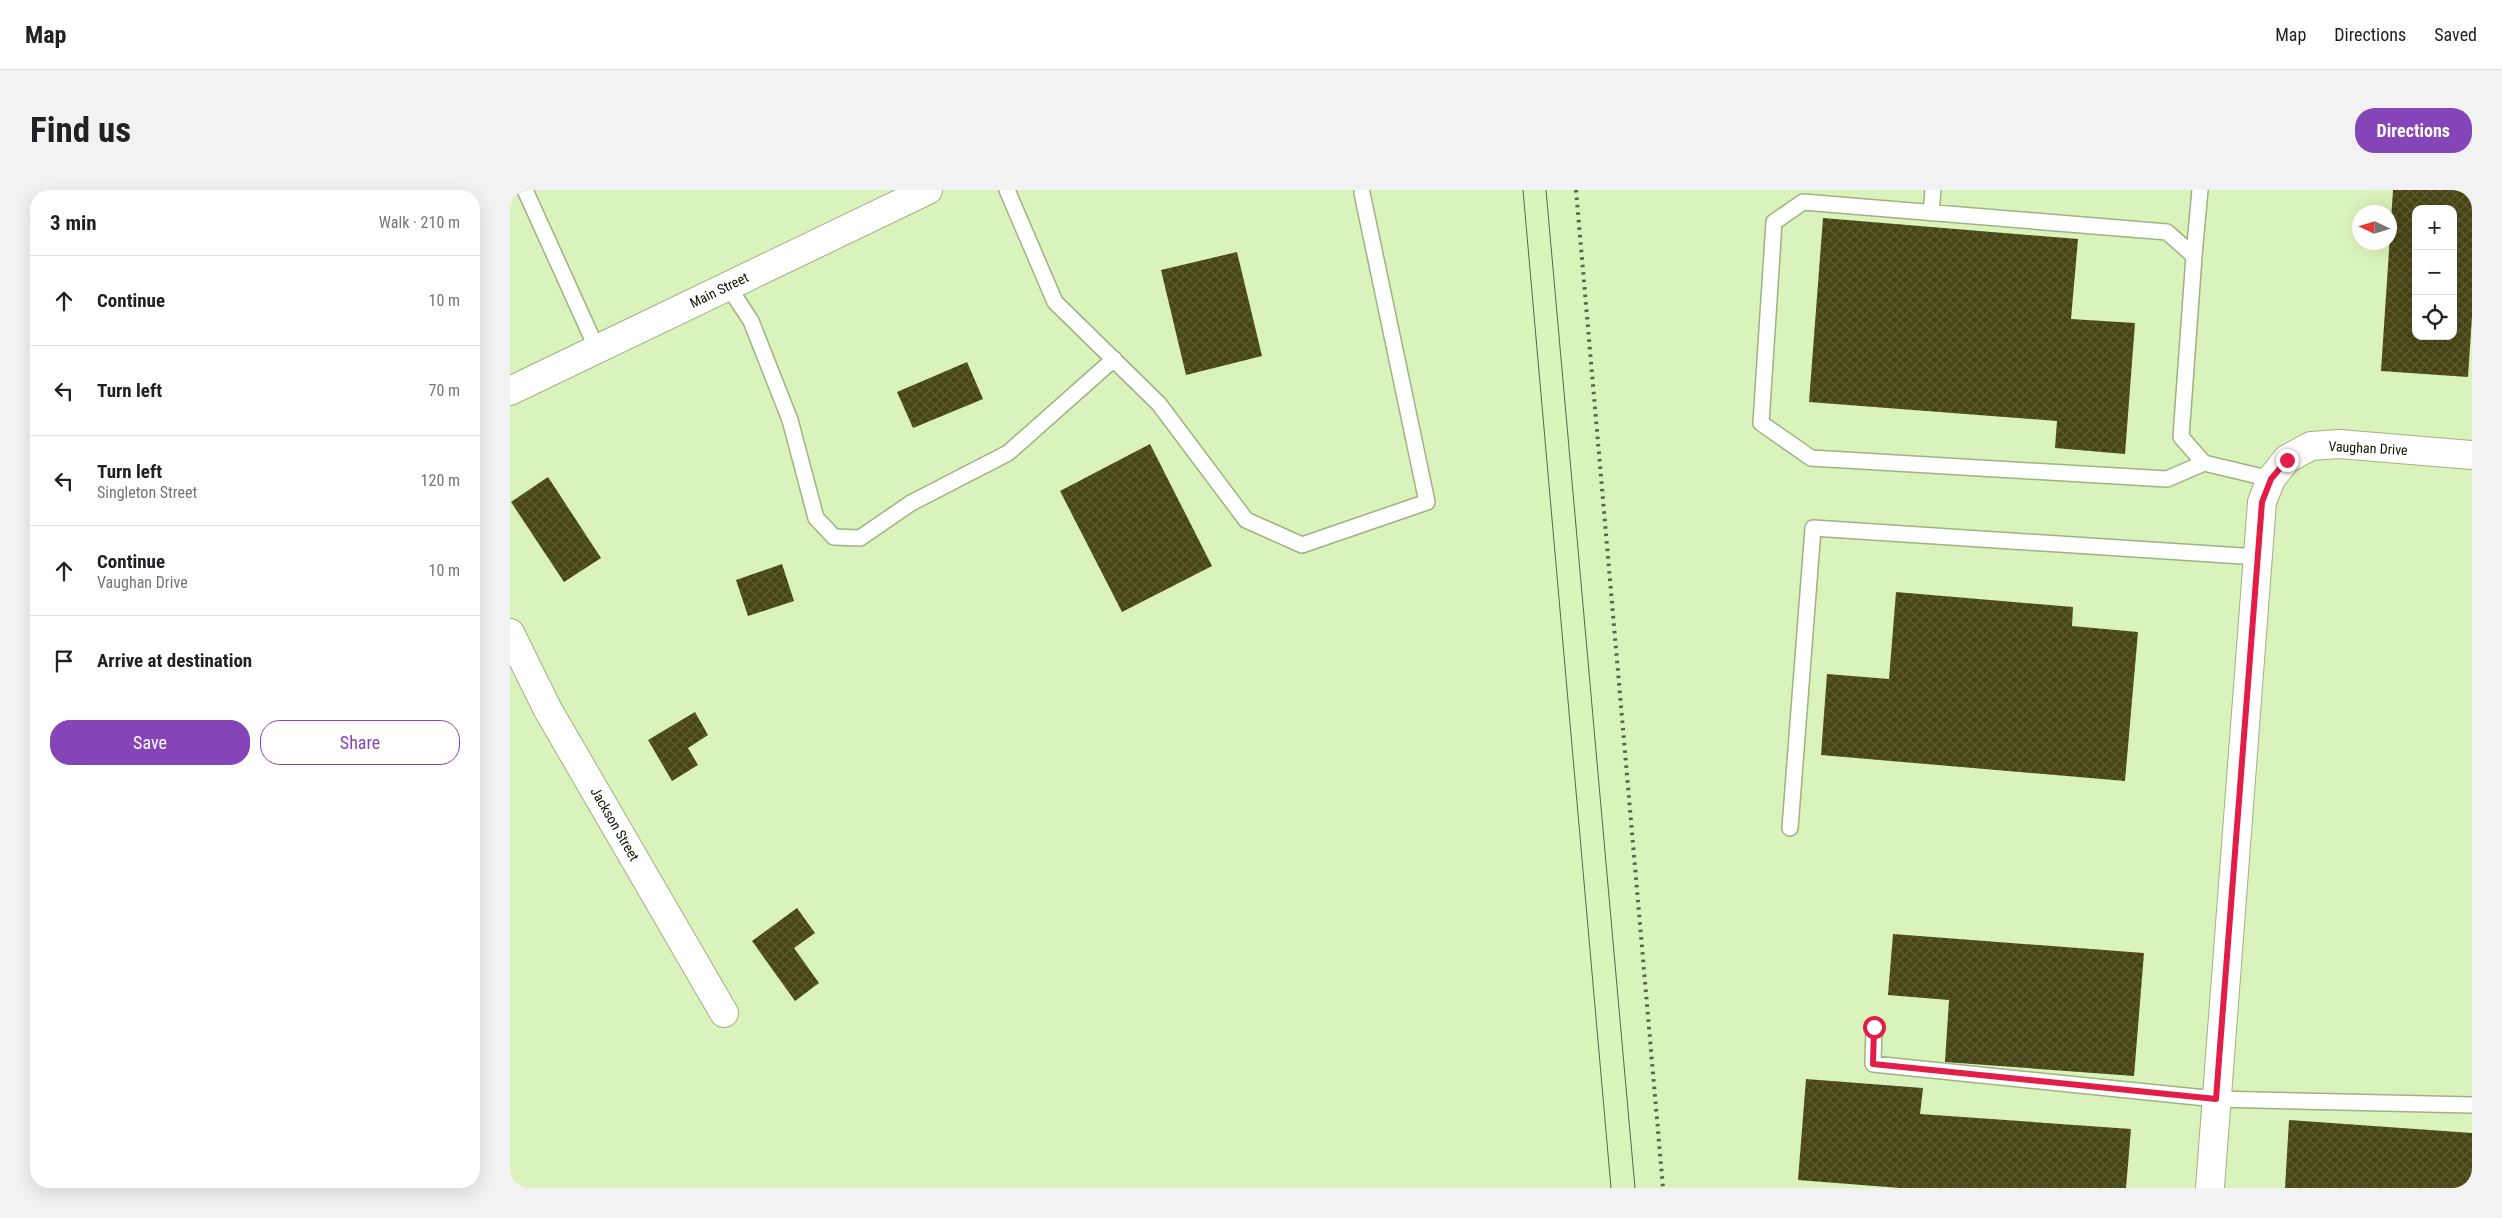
<!DOCTYPE html>
<meta charset="utf-8">
<style>
:root{--surface:#fff;--page:#f2f2f2;--text:#202124;--muted:#757577;--line:#e0e0e0;--accent:#8644b9}
body{margin:0;font-family:"Roboto Condensed",sans-serif;background:var(--page);color:var(--text)}
.controls{position:absolute;right:15px;top:15px;display:grid;overflow:hidden;border-radius:10px;box-shadow:0 5px 20px #0002}
.controls button{width:45px;height:45px;display:grid;place-items:center;padding:0;border:0;border-bottom:1px solid var(--line);background:var(--surface);color:var(--text);font:25px sans-serif}
.compass{position:absolute;left:1842px;top:15px;width:45px;height:45px;border-radius:50%;background:var(--surface);box-shadow:0 5px 20px #0002;rotate:274deg}
.stop{position:absolute;width:15px;height:15px;margin:-11px;border:4px solid #e11d48;border-radius:50%;background:#fff}
.stop.end{background:#e11d48;border-color:#fff;box-shadow:0 1px 5px #0008}
.list{margin:0;padding:0;list-style:none}
h2{display:flex;justify-content:space-between;align-items:center;height:65px;margin:0;padding:0 20px;font-size:21px}
h2 small{font-size:16px;font-weight:400;color:var(--muted)}
.list li{display:grid;grid-template-columns:32px 1fr auto;gap:15px;align-items:center;box-sizing:border-box;height:90px;padding:0 20px;border-top:1px solid var(--line)}
.list b{display:block;font-size:19px;white-space:nowrap}
.list p{margin:0;font-size:16px;white-space:nowrap;color:var(--muted)}
.list em{font-size:16px;font-style:normal;color:var(--muted)}
.actions{display:flex;gap:10px;padding:15px 20px}
.actions a{flex:1;padding:11px 0;border:1px solid var(--accent);border-radius:20px;text-align:center;font-size:18px;color:var(--accent)}
.actions .main{background:var(--accent);color:#fff}
.icon{flex:none;width:28px;height:28px;fill:none;stroke:currentColor;stroke-width:2;stroke-linecap:round;stroke-linejoin:round}
.map{position:relative;flex:none;width:1962px;height:998px;overflow:hidden;border-radius:20px}
header{display:flex;align-items:center;gap:30px;box-sizing:border-box;height:70px;padding:0 25px;background:var(--surface);border-bottom:1px solid var(--line)}
header strong{font-size:24px}
nav{display:flex;gap:28px;margin-inline-start:auto;font-size:18px}
.intro{display:flex;align-items:center;justify-content:space-between;box-sizing:border-box;height:120px;padding:0 30px}
h1{margin:0;font-size:35px}
.button{padding:12px 22px;border-radius:20px;background:var(--accent);color:#fff;font-size:18px;font-weight:700}
main{display:flex;gap:30px;padding:0 30px}
aside{flex:1;background:var(--surface);border-radius:20px;box-shadow:0 5px 20px #0002}
.map>svg:first-child{display:block}
.building{fill:url(#building-cross-hatch);fill-rule:evenodd}
.lines{fill:none;stroke-linecap:round;stroke-linejoin:round}
.service-casing{stroke:#9db480;stroke-width:18}
.minor-casing{stroke:#9db480;stroke-width:30}
.tertiary-casing{stroke:#9db480;stroke-width:30}
.service{stroke:#fff;stroke-width:15}
.minor{stroke:#fff;stroke-width:28}
.tertiary{stroke:#fff;stroke-width:28}
.tram{stroke:#586646;stroke-width:1}
.rail{stroke:#586646;stroke-width:4;stroke-dasharray:2.5 5;stroke-linecap:butt}
.route{stroke:#e11d48;stroke-width:6}
.labels{text-anchor:middle;dominant-baseline:central;stroke-width:5;stroke-linejoin:round;paint-order:stroke}
.street-label{font-size:14px;fill:#0d1503;stroke:#fff}
</style>
<header>
<strong>Map</strong>
<nav><a>Map</a><a>Directions</a><a>Saved</a></nav>
</header>
<div class="intro"><h1>Find us</h1><a class="button">Directions</a></div>
<main>
<aside>
<h2>3 min<small>Walk · 210 m</small></h2>
<ul class="list">
<li><svg class="icon" aria-label="ahead" viewBox="0 0 24 24"><path d="M12 20V5M6 11l6-6 6 6"/></svg><div><b>Continue</b></div><em>10 m</em></li>
<li><svg class="icon" aria-label="left" viewBox="0 0 24 24"><path d="M17 20v-9H6M10 6l-5 5 5 5"/></svg><div><b>Turn left</b></div><em>70 m</em></li>
<li><svg class="icon" aria-label="left" viewBox="0 0 24 24"><path d="M17 20v-9H6M10 6l-5 5 5 5"/></svg><div><b>Turn left</b><p>Singleton Street</p></div><em>120 m</em></li>
<li><svg class="icon" aria-label="ahead" viewBox="0 0 24 24"><path d="M12 20V5M6 11l6-6 6 6"/></svg><div><b>Continue</b><p>Vaughan Drive</p></div><em>10 m</em></li>
<li><svg class="icon" aria-label="arrive" viewBox="0 0 24 24"><path d="M6 21V4h12l-3 4 3 4H6"/></svg><div><b>Arrive at destination</b></div></li>
</ul>
<div class="actions"><a class="main">Save</a><a>Share</a></div>
</aside>
<div class="map">
<svg width="1962" height="998" viewBox="0 0 1962 998">
<defs>
<pattern id="building-cross-hatch" width="8" height="8" patternUnits="userSpaceOnUse" patternTransform="scale(1.25)"><rect width="8" height="8" fill="#474513"/><path d="M0 0l8 8M0 8l8-8" fill="none" stroke="#5d5c33"/></pattern>
</defs>
<rect width="100%" height="100%" fill="#daf2bb"/>
<!-- building -->
<path class="building" d="M1883,0H1962V126L1958,187L1871,181ZM1906,19H1943V146H1906Z
M1313,28L1568,49L1561,129L1625,133L1615,264L1545,258L1547,231L1299,212Z
M727,62L752,166L676,185L651,80Z
M457,172L473,209L403,238L387,202Z
M640,254L702,376L612,422L550,301Z
M38,287L91,368L54,392L1,312Z
M272,374L284,411L238,426L226,390Z
M1386,402L1563,417L1562,436L1628,442L1615,591L1311,565L1317,484L1379,489Z
M185,522L198,545L178,558L188,575L162,591L138,550Z
M287,718L305,743L284,758L309,793L285,811L242,751Z
M1383,744L1634,763L1624,886L1435,872L1439,810L1378,805Z
M1296,889L1413,898L1410,924L1621,939L1616,998H1390L1288,990Z
M1779,930L1962,943V998H1775Z"/>
<g class="lines">
<!-- service casing -->
<g class="service-casing">
<path id="service" d="M15,0L87,159
M497,0L545,112L649,214L736,330L792,355L917,312L852,3
M1421,23L1423,0
M1684,66L1690,0
M218,96L241,131L280,230L306,328L324,347L350,348L401,313L498,263L604,169
M1694,273L1657,289L1301,268L1251,233L1264,32L1293,12L1657,42L1684,66L1671,247L1694,273L1761,289
M1280,638L1303,338L1748,367
M1364,837L1363,874L1706,909L1962,915"/>
</g>
<!-- minor casing -->
<g class="minor-casing">
<path id="minor" d="M0,443L38,520L214,823
M1700,998L1752,312L1761,289L1777,269L1801,256L1829,254L1962,265"/>
</g>
<!-- tertiary casing -->
<g class="tertiary-casing">
<path id="tertiary" d="M0,201L418,0"/>
</g>
<!-- service -->
<use href="#service" class="service"/>
<!-- minor -->
<use href="#minor" class="minor"/>
<!-- tertiary -->
<use href="#tertiary" class="tertiary"/>
<!-- tram -->
<path class="tram" d="M1013,0L1101,998
M1036,0L1125,998"/>
<!-- rail -->
<path class="rail" d="M1066,0L1153,998"/>
</g>
<g class="lines">
<!-- route -->
<path class="route" d="M1364,837L1363,874L1706,909L1752,312L1761,289L1777,270"/>
</g>
<g class="labels">
<!-- street labels -->
<g class="street-label">
<text transform="translate(209 100) rotate(-26)">Main Street</text>
<text transform="translate(1858 258) rotate(3)">Vaughan Drive</text>
<text transform="translate(105 634) rotate(60)">Jackson Street</text>
</g>
</g>
</svg>
<div class="controls">
<button>+</button>
<button>−</button>
<button><svg class="icon" aria-label="locate" viewBox="0 0 24 24"><circle cx="12" cy="12" r="6"/><path d="M12 2v4M12 18v4M2 12h4M18 12h4"/></svg></button>
</div>
<svg class="compass" viewBox="-18 -18 36 36"><path d="M0-13l5 13h-10z" fill="#e53935"/><path d="M0 13l5-13h-10z" fill="#757577"/></svg>
<div class="stop" style="left:1364px;top:837px"></div>
<div class="stop end" style="left:1777px;top:270px"></div>
</div>
</main>
